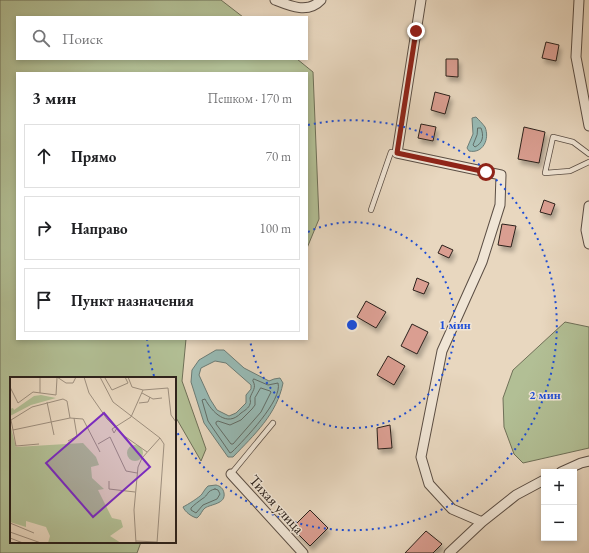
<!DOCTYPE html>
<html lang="ru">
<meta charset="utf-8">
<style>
:root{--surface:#fff;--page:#f2f2f2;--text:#202124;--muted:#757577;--line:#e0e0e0}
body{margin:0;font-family:"EB Garamond",serif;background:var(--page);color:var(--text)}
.controls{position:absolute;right:12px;bottom:12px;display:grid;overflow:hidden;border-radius:0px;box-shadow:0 2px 6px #0003}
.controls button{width:36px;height:36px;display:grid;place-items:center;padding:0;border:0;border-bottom:1px solid var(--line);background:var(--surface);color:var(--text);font:20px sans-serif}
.stop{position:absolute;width:12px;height:12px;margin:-9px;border:3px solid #8f2418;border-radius:50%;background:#fff}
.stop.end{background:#8f2418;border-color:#fff;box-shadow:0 1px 4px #0008}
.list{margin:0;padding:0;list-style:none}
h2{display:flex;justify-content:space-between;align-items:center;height:52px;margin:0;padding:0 16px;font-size:17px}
h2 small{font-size:13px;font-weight:400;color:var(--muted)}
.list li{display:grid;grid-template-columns:26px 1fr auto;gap:12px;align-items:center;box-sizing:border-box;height:64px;margin:0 8px 8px;padding:0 8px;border:1px solid var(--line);border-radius:0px}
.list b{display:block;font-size:15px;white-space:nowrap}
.list em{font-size:13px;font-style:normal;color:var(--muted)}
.icon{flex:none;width:22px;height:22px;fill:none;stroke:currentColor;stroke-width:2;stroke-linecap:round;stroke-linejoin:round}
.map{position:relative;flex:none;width:589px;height:553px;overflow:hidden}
.search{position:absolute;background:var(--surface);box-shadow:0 2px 6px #0003;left:16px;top:16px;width:292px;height:44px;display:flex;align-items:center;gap:10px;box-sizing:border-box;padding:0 14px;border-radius:0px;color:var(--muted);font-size:15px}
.panel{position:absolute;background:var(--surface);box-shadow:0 2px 6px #0003;left:16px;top:72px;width:292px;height:268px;border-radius:0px}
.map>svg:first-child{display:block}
.green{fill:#b2bf95;stroke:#6f7058}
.water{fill:#97b9b3;stroke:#6c7c76;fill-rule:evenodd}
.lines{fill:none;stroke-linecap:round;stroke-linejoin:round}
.shore{stroke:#626d67;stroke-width:1}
.building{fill:#da9e91;stroke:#2c211b;filter:url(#shadow)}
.service-casing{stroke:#5b4e44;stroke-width:6}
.minor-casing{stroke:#5b4e44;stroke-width:11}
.service{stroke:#f0e5d5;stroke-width:4.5}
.minor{stroke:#f0e5d5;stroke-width:9}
.route{stroke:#8f2418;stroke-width:5}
.ring{fill:none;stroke:#1d4ed8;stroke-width:2;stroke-dasharray:2 4}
.labels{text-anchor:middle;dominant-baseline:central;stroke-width:3;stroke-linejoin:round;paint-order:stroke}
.street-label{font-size:15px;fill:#2c211b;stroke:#f0e5d5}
.inset-road{fill:none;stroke:#9d8e7d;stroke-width:1}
.view{fill:#7b2cbf;fill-opacity:0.15;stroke:#7b2cbf;stroke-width:2}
.inset-edge{fill:none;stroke:#2c211b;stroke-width:2}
.centre{fill:#1d4ed8;stroke:#f0e5d5;stroke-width:2}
.ring-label{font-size:12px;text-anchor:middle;font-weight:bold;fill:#1d4ed8;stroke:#f0e5d5;stroke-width:3;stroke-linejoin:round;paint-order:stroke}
</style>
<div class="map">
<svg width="589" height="553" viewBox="0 0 589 553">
<defs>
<filter id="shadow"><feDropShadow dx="2.5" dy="4.5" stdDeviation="2" flood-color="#0004"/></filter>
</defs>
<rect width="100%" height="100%" fill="#e8d7bf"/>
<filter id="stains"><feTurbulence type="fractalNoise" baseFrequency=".005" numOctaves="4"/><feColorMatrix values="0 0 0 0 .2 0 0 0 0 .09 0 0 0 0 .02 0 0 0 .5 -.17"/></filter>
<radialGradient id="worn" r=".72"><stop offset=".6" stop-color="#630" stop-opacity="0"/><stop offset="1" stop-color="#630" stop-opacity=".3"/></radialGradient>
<!-- green -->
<path class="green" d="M0,0H221L243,17H17V59H297L313,72L319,219L307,248V73H17V339H186L182,381L206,449L201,461L175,416V378H11V542H141L137,553H0Z
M565,322L589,327V448L523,463L514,454L504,427L503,398L513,370Z"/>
<!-- water -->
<path class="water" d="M476,117C479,120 482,123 485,127C490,139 483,154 469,151L467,148L473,134L472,118Z
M216,350H224L244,368L269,381L274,379L280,378L283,383C277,414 254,435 233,457H228L204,423L191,382L192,370L199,360ZM215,361L226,363L251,385V389L246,395V403L236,413L229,416L217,410L210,399L199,375L201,368Z
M216,485C220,486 223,488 224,493C226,504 211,504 205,508C202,510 201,515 197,518C192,517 185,512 183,507C187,505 200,497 202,494C204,491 205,489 208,486Z"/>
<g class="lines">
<!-- shore -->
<path class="shore" d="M478,128H481C484,136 483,143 475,147L473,145L477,135Z
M254,379L268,385L278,383C283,400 244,440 232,452L230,453L208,421L202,400L205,399C212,412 227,428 241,413C244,411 249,408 250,404C251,402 250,400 250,398C252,391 257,388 253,381Z
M261,388L270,391L271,392L261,412L233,444H231L216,424V422L218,421L230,425L241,420L252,409L255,405V398Z
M215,489L218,490L220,494L217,499L203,505L196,513L191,510V508C195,504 198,502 202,499C209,495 206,491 215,489Z"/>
</g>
<!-- building -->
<path class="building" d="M546,42L559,45L556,61L542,58Z
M446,59H458V77L446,76Z
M435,92L450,96L445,114L431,110Z
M421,124L436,127L433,141L418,138Z
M524,127L545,132L539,163L518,159Z
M544,200L555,204L551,215L540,212Z
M502,224L516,226L511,247L498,245Z
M442,245L453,250L449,258L438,253Z
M417,278L429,283L424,294L413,290Z
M366,301L386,312L376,328L357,317Z
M412,324L428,332L417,354L401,346Z
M388,356L405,366L394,385L377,375Z
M390,425L392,448L378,449L377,428Z
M310,510L328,528L310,546L292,528Z
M426,531L442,544L433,553H405Z"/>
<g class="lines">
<!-- service casing -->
<g class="service-casing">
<path id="service" d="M589,154L573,142L553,137L545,173L570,171L589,162
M371,210L391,152L397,153
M231,474L273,423"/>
</g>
<!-- minor casing -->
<g class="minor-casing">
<path id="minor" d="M275,0C290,6 308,14 321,0
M421,0L397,153L501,175L500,205L482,262L442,351L421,457L429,484L452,509L482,522
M579,0L576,57L589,126
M589,206L586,230L589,244
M561,472L581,463L589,461
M231,474L303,553
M449,553L482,522L516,495L544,480"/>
</g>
<!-- service -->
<use href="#service" class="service"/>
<!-- minor -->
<use href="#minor" class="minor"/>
</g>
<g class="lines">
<!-- route -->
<path class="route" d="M416,31L397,153L486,172"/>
</g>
<!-- distance rings -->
<g class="ring">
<path d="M308 232A103 103 0 1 1 250 339"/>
<path d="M154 376A205 205 0 0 1 147 339M308 125A205 205 0 1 1 175 429"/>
</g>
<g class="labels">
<!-- street labels -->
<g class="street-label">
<text transform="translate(277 504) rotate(48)">Тихая улица</text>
</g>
</g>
<!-- overview -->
<g transform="translate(10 377)">
<rect width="166" height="166" fill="#e8d7bf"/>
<path d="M31,18L46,21L21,28L0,39V32L3,31L4,33L24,19ZM0,47L6,70L73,66L86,80L89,88L81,90L82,101L94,112L88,113L102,141L111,143L113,150L100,159L111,166H38L40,159L36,150L16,144V150L0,145ZM117 76a8 8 0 1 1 16 0a8 8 0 1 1-16 0Z" fill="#b2bf95"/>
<path class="inset-road" d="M47,0L56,6H63L66,0M74,0L79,16L97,42L113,58L137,75M90,0L103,25L150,61L154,67L147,166M118,0L122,10L133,13L158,11L161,38L166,45M95,1L102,13L118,6L115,0M0,10L8,26L23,15L46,18L47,1M30,16V0M132,16L143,22L152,21M37,25L44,58M129,26L138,25L140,20M60,41L57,24L53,22L22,30L1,43L3,53L60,41L73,42L90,75M107,51L104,56L102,52L121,40L133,13M3,53L6,69L29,67M58,64L67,59L64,41M88,67L100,60L116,94L127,96M99,104V112L125,115M0,146L24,156M0,155L31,166M0,161L13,166M126,164L147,165M126,166L124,133L128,90L132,81L150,61"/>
<path class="view" d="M94,36L140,90L83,140L36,86Z"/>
<rect width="166" height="166" class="inset-edge"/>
</g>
<circle cx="352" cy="325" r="6" class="centre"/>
<g class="ring-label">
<text x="455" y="329">1 мин</text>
<text x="545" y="399">2 мин</text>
</g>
<rect width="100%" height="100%" filter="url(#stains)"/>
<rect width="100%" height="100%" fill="url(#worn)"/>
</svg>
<div class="controls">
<button>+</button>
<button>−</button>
</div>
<div class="stop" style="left:486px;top:172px"></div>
<div class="stop end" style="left:416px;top:31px"></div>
<div class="search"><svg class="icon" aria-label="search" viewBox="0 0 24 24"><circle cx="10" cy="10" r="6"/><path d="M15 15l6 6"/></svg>Поиск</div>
<section class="panel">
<h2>3 мин<small>Пешком · 170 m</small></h2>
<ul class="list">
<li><svg class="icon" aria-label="ahead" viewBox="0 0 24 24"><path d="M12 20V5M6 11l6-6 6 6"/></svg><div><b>Прямо</b></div><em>70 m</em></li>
<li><svg class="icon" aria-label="right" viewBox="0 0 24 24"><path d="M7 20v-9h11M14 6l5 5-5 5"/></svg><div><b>Направо</b></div><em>100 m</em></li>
<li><svg class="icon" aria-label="arrive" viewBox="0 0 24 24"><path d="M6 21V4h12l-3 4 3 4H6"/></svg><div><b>Пункт назначения</b></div></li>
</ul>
</section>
</div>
